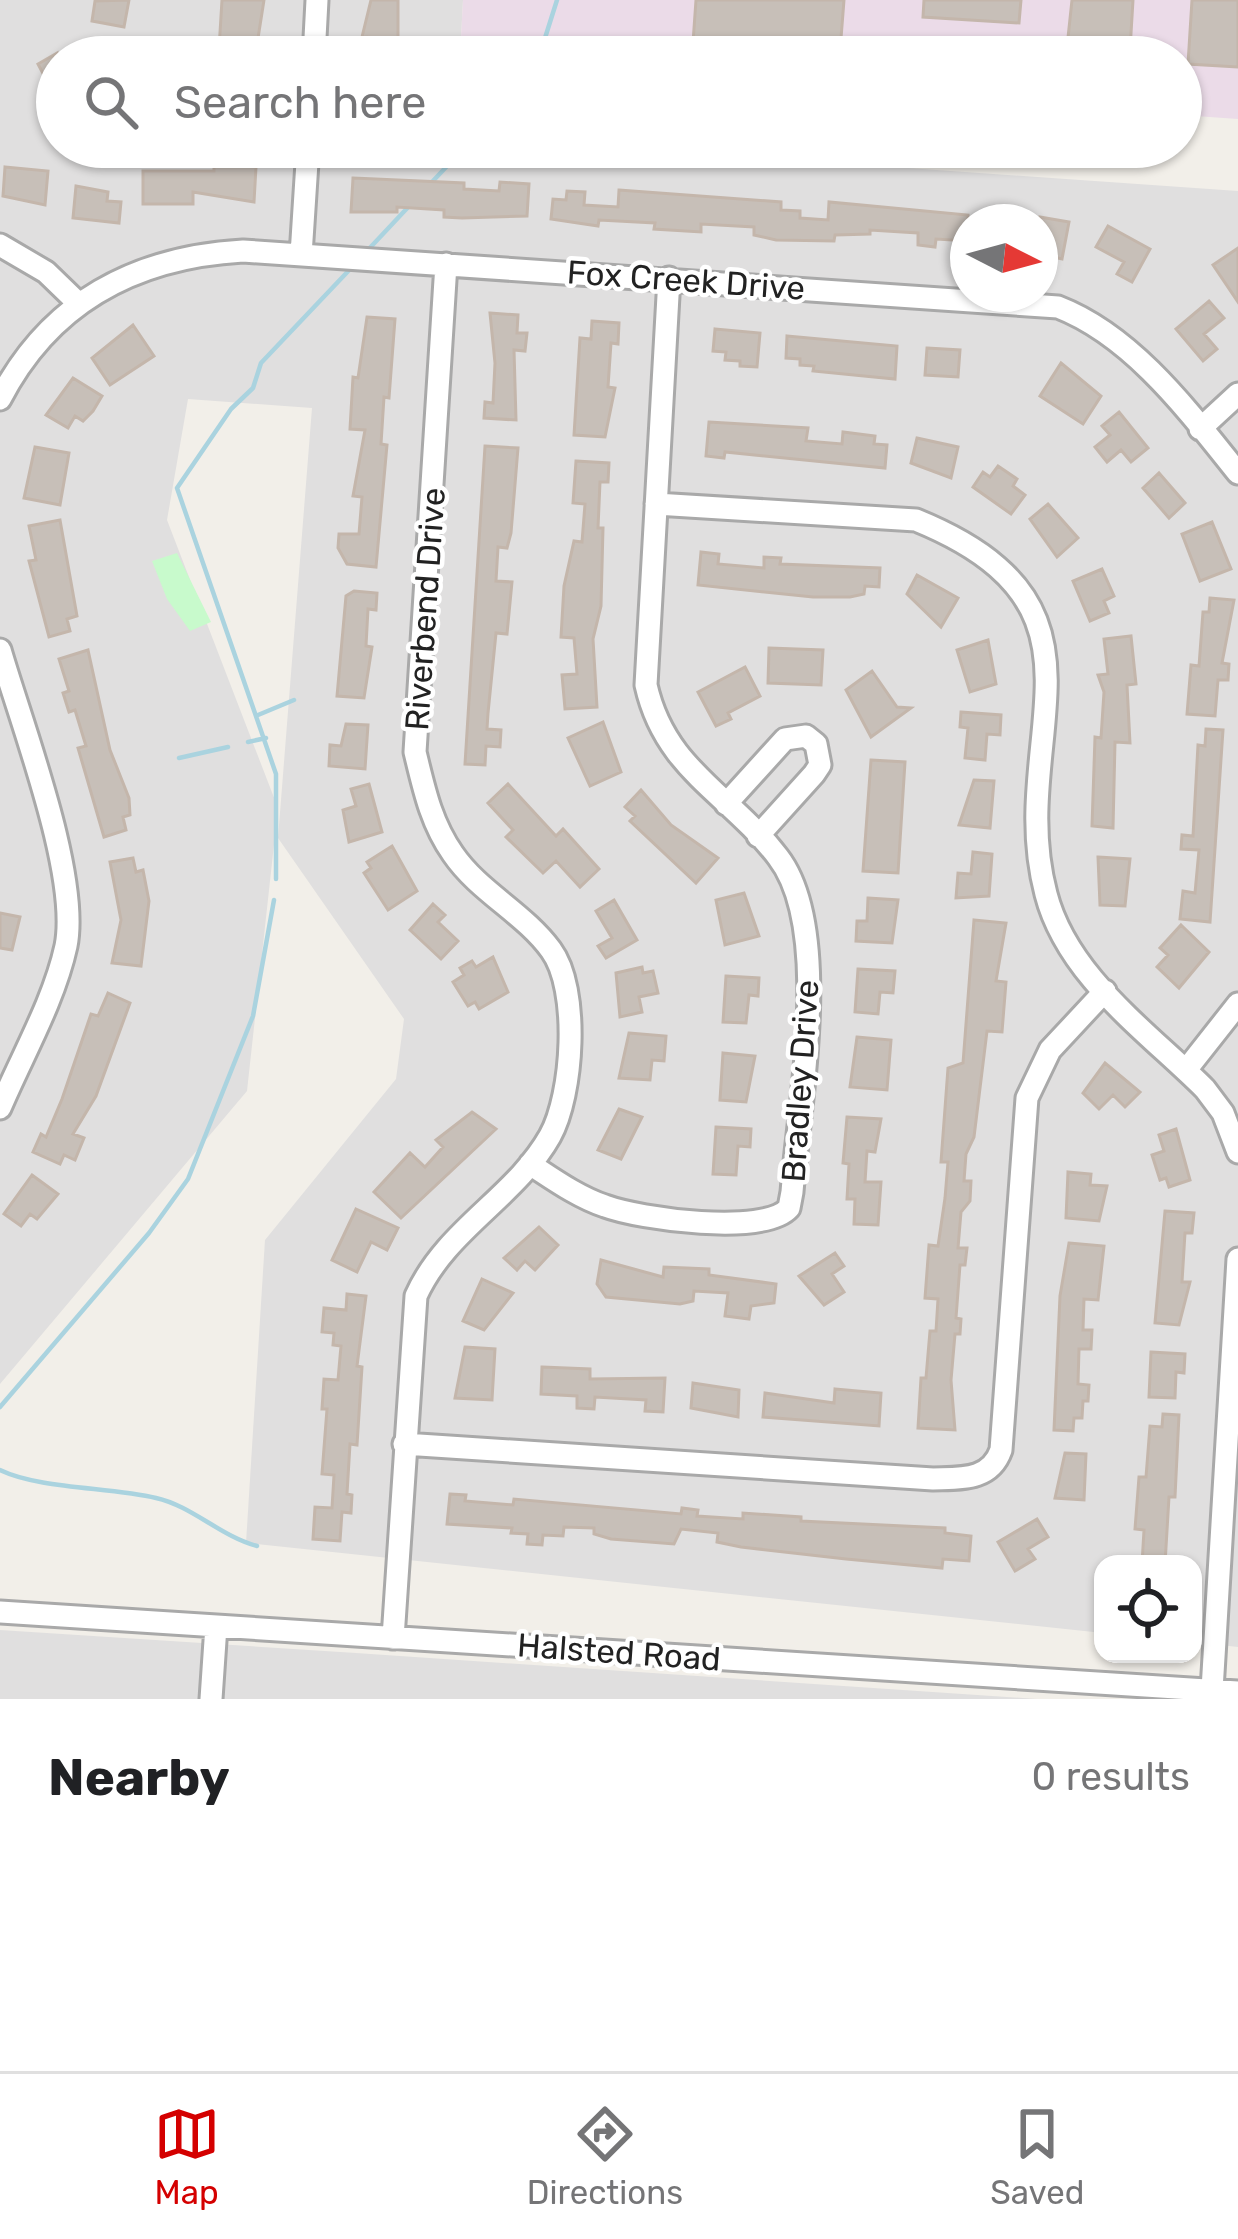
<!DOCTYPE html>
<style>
:root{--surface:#fff;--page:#f6f6f6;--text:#202124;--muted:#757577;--line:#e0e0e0;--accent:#d40000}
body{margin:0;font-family:Rubik,sans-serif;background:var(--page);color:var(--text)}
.controls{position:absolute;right:36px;bottom:36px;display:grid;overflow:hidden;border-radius:24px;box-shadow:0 3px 9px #0004}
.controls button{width:108px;height:108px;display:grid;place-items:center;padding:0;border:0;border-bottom:3px solid var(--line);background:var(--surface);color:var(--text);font:60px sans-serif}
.compass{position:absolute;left:950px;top:204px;width:108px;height:108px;border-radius:50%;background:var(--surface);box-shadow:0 3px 9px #0004;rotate:96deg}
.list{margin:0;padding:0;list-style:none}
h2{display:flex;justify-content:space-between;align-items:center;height:156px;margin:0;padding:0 48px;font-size:51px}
h2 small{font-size:39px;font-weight:400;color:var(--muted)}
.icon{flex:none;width:66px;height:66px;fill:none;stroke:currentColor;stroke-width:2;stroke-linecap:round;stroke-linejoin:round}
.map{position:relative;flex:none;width:1238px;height:1699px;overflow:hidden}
.search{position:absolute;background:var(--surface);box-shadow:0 3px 9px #0004;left:36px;right:36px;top:36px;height:132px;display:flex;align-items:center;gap:30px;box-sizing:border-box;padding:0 42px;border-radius:66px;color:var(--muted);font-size:45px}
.sheet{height:372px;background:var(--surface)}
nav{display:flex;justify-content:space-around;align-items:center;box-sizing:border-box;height:168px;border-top:3px solid var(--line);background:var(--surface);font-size:33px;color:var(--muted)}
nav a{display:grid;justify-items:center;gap:6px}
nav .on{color:var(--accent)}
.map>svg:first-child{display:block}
.residential{fill:#e0dfdf;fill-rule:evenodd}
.industrial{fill:#ebdbe8}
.park{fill:#c8facc}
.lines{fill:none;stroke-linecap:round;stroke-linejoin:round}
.stream{stroke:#aad3df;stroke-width:4.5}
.building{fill:#c7bfb8;stroke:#c4b6ab;stroke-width:3}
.minor-casing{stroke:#a9a9a9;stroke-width:27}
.minor{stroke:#fff;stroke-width:21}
.labels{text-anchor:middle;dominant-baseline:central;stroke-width:9;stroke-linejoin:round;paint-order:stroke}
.street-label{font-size:33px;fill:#222;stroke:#fff}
</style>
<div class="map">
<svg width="1238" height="1699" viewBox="0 0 1238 1699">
<rect width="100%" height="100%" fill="#f2efe9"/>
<!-- residential -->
<path class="residential" d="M0,0H463L460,57H57V147H454L880,166L1238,191V1647L1193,1642V1564H1103V1633L246,1543L265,1240L396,1079L404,1019L278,838L312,408L188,399L167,520L278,808L247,1091L0,1384ZM968,222H1040V294H968Z
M0,1630L356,1653L1037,1699H0Z"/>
<!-- industrial -->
<path class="industrial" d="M463,0H1238V119L1181,115V57H460Z
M454,147H881L880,166Z"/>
<!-- park -->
<path class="park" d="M177,553L211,622L190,631L167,599L152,561Z"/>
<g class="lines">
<!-- stream -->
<path class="stream" d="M539,57L557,0
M432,182L465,147
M366,252L412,203
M258,715L294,700
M248,742L266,738
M179,758L228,747
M276,879V774L177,488L231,409L253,388L261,363L354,265
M0,1407L149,1233L188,1179L253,1016L274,900
M0,1470C39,1489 110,1487 156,1498C192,1506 220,1536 257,1546"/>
</g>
<!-- building -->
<path class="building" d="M129,0L124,27L92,21L95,1Z
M222,0H264L256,51L219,49Z
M371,0H398V39L362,37Z
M696,0H844L840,51L782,47V57H692Z
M924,0H1021L1019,23L923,17Z
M1072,0H1133L1130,50L1067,47Z
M1192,0H1238V67L1188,64Z
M57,53V100L38,64Z
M214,164L256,167L254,202L193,192V204H143V171H214Z
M5,167L48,171L45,205L3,196Z
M353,178L464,183V189L499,191L500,182L529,184L527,216L462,218L444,217V210L397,207V212H351Z
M76,186L108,192L107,201L121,202L119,223L73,218Z
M619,190L781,202V210L800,211V218L828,220L829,202L968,215V241L936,239L935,247L918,245V233L870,230V234L835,235L834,241L776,240L754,235V227L701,224V232L654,229L655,223L599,220L598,226L551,219L553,199L566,200L567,191L585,192L584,205L618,207Z
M1040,217L1069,222L1062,259L1045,255L1046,248L1040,247Z
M1108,226L1150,249L1132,282L1117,274L1124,262L1096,247Z
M1238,248V302L1213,265Z
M1209,301L1224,318L1204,334L1217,349L1203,361L1176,329Z
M490,313L518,315L517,333H527L525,351L514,350L516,420L484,418L485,402L493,403L495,363Z
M367,317L395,319L389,398L384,397L381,444L387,445L376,567L347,564L338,548L339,534H359L362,497L353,496L365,430L350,429L353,377L358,378Z
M592,321L619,323L618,344L611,343L608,387L615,388L605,437L574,435L580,338L591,339Z
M133,325L154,356L110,385L92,358Z
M715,329L760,333L757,367L740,366V361L725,360L726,352L713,351Z
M787,336L897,346L895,379L813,371L814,366L800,365V359L786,358Z
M927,348L960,350L958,377L925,375Z
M1061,363L1101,396L1083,424L1040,396Z
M73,378L102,396L93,411L83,421L75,416L68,428L46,415Z
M1119,412L1148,448L1131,462L1121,450L1107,462L1095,447L1110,435L1102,426Z
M709,422L808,428L806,441L842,444L843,432L875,436L874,444L887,445L885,468L725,452L724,458L706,456Z
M917,438L958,447L951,478L911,463Z
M485,446L518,448L511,533L507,548L498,547L496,581L512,582L507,634L496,633L488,713L487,729L501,730L500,747L486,746L485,765L465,764Z
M35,447L69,453L60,505L24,498Z
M576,461L609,463L608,482H600L598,528H603L601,606L593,639L597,707L565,709L562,675L577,674L574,638L561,637L564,586L574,541L582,542L585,504L573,503Z
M998,466L1017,479L1013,486L1025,495L1011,514L973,487L983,472L990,477Z
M1159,473L1185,503L1169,518L1143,488Z
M1048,504L1078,538L1057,557L1030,519Z
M60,520L77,616L67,619L70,631L49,637L29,561L36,560L29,526Z
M1212,522L1231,569L1200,581L1182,534Z
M701,552L719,554L718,564L764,568V557L781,558L780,564L880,568L879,587L865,586L864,594L850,597H813L698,585Z
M1102,569L1114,596L1104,601L1109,613L1090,621L1073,581Z
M917,575L958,598L941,627L907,594Z
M354,591L377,593L376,610L368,609L366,646L372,647L364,698L337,696L346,596Z
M1210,598L1234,600L1222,663L1229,664L1228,680H1218L1215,716L1187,714L1191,665L1199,666L1203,612H1209Z
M1131,636L1136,684L1127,685L1130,743L1115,742L1113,828L1092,826L1095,737L1101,738L1104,692L1098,675L1108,674L1104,639Z
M988,640L996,684L970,692L957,650Z
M769,648L823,650L821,685L768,683Z
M88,650L110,750L129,798L130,815L123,817L126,830L104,837L78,748L86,746L75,710L69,712L63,693L69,691L59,659Z
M745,667L760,696L728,713L731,719L716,726L698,692Z
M872,671L897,707L911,708L871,737L846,690Z
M961,712L1001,715L1000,735L987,734L985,760L965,758L968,728L960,727Z
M603,722L621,772L590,786L568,738Z
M346,724L368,725L365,769L329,766L330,745L341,746Z
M1206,729L1223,730L1210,922L1180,919L1183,891L1195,893L1199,850L1181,849L1182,835L1193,836L1198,745L1205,746Z
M871,760L905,762L898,873L863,871Z
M974,780L994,781L990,828L959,825Z
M369,784L382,832L349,842L343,810L356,806L351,789Z
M508,784L556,836L563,829L599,869L580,887L556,861L543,873L506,837L513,830L488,803Z
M641,790L671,825L718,858L696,883L630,821L635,816L625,807Z
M392,846L417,891L388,910L364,873L371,868L367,862Z
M973,852L992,854L989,896L956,898L958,873L971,874Z
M1098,857L1130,859L1125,906L1100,905Z
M133,858L136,872L143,870L149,901L141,966L112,963L121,920L110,862Z
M744,893L759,936L725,945L716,900Z
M868,898L898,900L892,943L856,941L857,921H867Z
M614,900L637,940L606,958L598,946L612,938L596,911Z
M433,904L445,915L438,922L458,941L441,959L410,930Z
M0,913L20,917L12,950L0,948Z
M974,920L1006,923L996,981L1006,982L1002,1032L987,1031L974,1137L966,1154L964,1181H971L970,1201L961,1212L958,1248H967L965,1265H960L956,1318L961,1319L960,1334H955L951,1380L955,1430L918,1428L921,1378H926L930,1331H936L938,1299L925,1298L929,1245L938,1246L945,1198L948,1162H941L948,1068L963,1063Z
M1181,925L1209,952L1179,988L1157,967L1168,955L1160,948Z
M493,957L508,992L479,1009L475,1002L468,1006L453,982L464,975L460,968L472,961L476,967Z
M642,967L643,973L653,971L658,993L639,997L642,1012L620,1017L616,973Z
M858,969L895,971L893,993L880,992L878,1014L855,1012Z
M726,976L759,978L758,996L749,995L746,1023L723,1022Z
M108,993L130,1003L96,1096L73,1134L84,1138L75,1160L64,1155L60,1164L33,1152L41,1134L46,1137L62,1099L91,1014L98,1016Z
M629,1033L666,1036L664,1061L652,1060L650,1080L619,1078Z
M857,1037L891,1040L887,1090L850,1087Z
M723,1053L755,1056L746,1102L720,1100Z
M1105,1063L1140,1092L1125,1107L1113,1095L1099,1109L1083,1093Z
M619,1109L642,1117L621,1159L598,1150Z
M472,1112L496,1129L401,1218L374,1192L410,1153L425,1167L443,1147L436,1140Z
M847,1117L881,1119L875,1152L867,1151L865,1182H881L878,1225L854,1224L855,1199H847L849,1164L843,1163Z
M716,1127L751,1129L750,1147L738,1146L736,1175L713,1174Z
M1176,1129L1190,1180L1169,1187L1166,1178L1160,1180L1152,1155L1164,1151L1159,1135Z
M1068,1172L1091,1174L1090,1185L1107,1186L1099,1221L1066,1218Z
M32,1175L58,1194L37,1219L30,1214L21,1226L4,1214Z
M356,1209L398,1228L387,1250L371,1242L357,1272L332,1260Z
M1165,1211L1194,1213L1192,1233H1185L1182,1282H1190L1179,1325L1155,1323Z
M539,1227L558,1245L535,1270L525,1261L517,1270L504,1258Z
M1069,1243L1104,1246L1098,1300L1084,1299L1083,1330H1092L1091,1349H1079L1078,1384L1089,1385L1088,1401H1083L1082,1418H1074L1073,1431L1054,1430L1060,1296Z
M835,1253L844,1266L832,1274L844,1292L824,1305L799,1276Z
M601,1260L663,1277L664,1267L709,1269V1275L776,1284L774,1303L751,1306L749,1319L725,1316L728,1293L694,1291L693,1301L680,1304L606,1297L597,1284Z
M482,1279L513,1293L484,1330L463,1321Z
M347,1294L366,1296L357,1366L362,1367L357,1445L350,1444L347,1494L352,1495L351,1513L342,1512L340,1541L313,1539L315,1507L332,1508L334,1475L322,1474L327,1409H322L324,1379L338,1380L341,1346L333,1345L334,1333L322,1332L324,1308L346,1310Z
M465,1347L495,1349L492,1400L455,1398Z
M1151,1352L1185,1354L1184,1373L1176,1372L1175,1398L1149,1397Z
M542,1367L590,1369V1379L665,1378L663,1412L645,1411L646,1400L595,1397L594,1409L577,1408V1396L541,1394Z
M693,1383L739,1390L738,1417L691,1408Z
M835,1389L881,1393L879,1426L763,1417L765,1393L834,1403Z
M1163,1414L1179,1415L1175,1497H1169L1165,1564H1142L1144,1530L1135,1529L1139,1477H1146L1150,1426L1162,1427Z
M1065,1453L1086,1454L1084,1500L1055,1498Z
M450,1494L466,1495L465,1501L513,1505L514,1499L681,1514L682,1508L698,1510L697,1516L743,1519V1513L801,1517V1521L945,1528V1533L971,1536L969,1561L943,1559L942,1568L846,1559L741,1547L717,1542L718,1533L681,1529L674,1544L611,1539L594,1534V1528L564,1527L563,1536L543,1535L542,1545L527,1544L528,1534L511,1533L512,1528L447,1524Z
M1037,1519L1048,1537L1028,1549L1035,1559L1015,1571L998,1542Z"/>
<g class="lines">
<!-- minor casing -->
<g class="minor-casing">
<path id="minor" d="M314,57L317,0
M0,245L46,272L77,302
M301,255L308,147
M0,399C50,302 136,257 243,251L1058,307C1133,336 1189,412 1238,473
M1200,429L1238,394
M656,504L916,520C1132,608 1004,737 1046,894C1067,976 1148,1032 1205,1089L1223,1113L1238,1152
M0,650C21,723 80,875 66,946C54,1001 22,1056 0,1108
M726,804L785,739L806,736L816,744L820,765L814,774L758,836
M1186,1070L1238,1004
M530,1164C553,1179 578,1197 605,1206C640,1219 764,1236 789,1208L792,1192C799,1104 833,928 778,857C729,793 665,770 646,685L669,278
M404,1444L933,1479C961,1478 990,1481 1001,1450L1027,1098L1050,1050L1105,991
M0,1612L1238,1692
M393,1638L416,1296C446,1229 515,1198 550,1136C573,1095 580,989 551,950C524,913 479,892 453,854C431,823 424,789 415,752L446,264
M1212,1690L1238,1259
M211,1699L216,1626"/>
</g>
<!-- minor -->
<use href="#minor" class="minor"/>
</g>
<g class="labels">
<!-- street labels -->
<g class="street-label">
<text transform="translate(686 280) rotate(4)">Fox Creek Drive</text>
<text transform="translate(425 609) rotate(-86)">Riverbend Drive</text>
<text transform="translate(800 1081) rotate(-86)">Bradley Drive</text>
<text transform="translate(619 1652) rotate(4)">Halsted Road</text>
</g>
</g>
</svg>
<div class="controls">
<button><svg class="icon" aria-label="locate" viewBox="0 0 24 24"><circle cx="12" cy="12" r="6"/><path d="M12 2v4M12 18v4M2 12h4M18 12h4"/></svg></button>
</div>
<svg class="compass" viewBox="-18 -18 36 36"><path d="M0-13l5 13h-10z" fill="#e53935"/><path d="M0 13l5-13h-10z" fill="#757577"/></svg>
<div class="search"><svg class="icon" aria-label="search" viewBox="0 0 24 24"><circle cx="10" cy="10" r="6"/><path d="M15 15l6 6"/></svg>Search here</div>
</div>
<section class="sheet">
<h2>Nearby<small>0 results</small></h2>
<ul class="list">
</ul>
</section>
<nav>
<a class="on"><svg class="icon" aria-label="map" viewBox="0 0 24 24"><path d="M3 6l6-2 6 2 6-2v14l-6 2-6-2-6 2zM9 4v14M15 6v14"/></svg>Map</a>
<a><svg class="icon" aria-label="directions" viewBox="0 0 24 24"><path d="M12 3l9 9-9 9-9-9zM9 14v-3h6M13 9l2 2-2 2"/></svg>Directions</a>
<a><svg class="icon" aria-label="saved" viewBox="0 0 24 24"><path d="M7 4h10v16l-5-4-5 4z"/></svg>Saved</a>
</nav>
